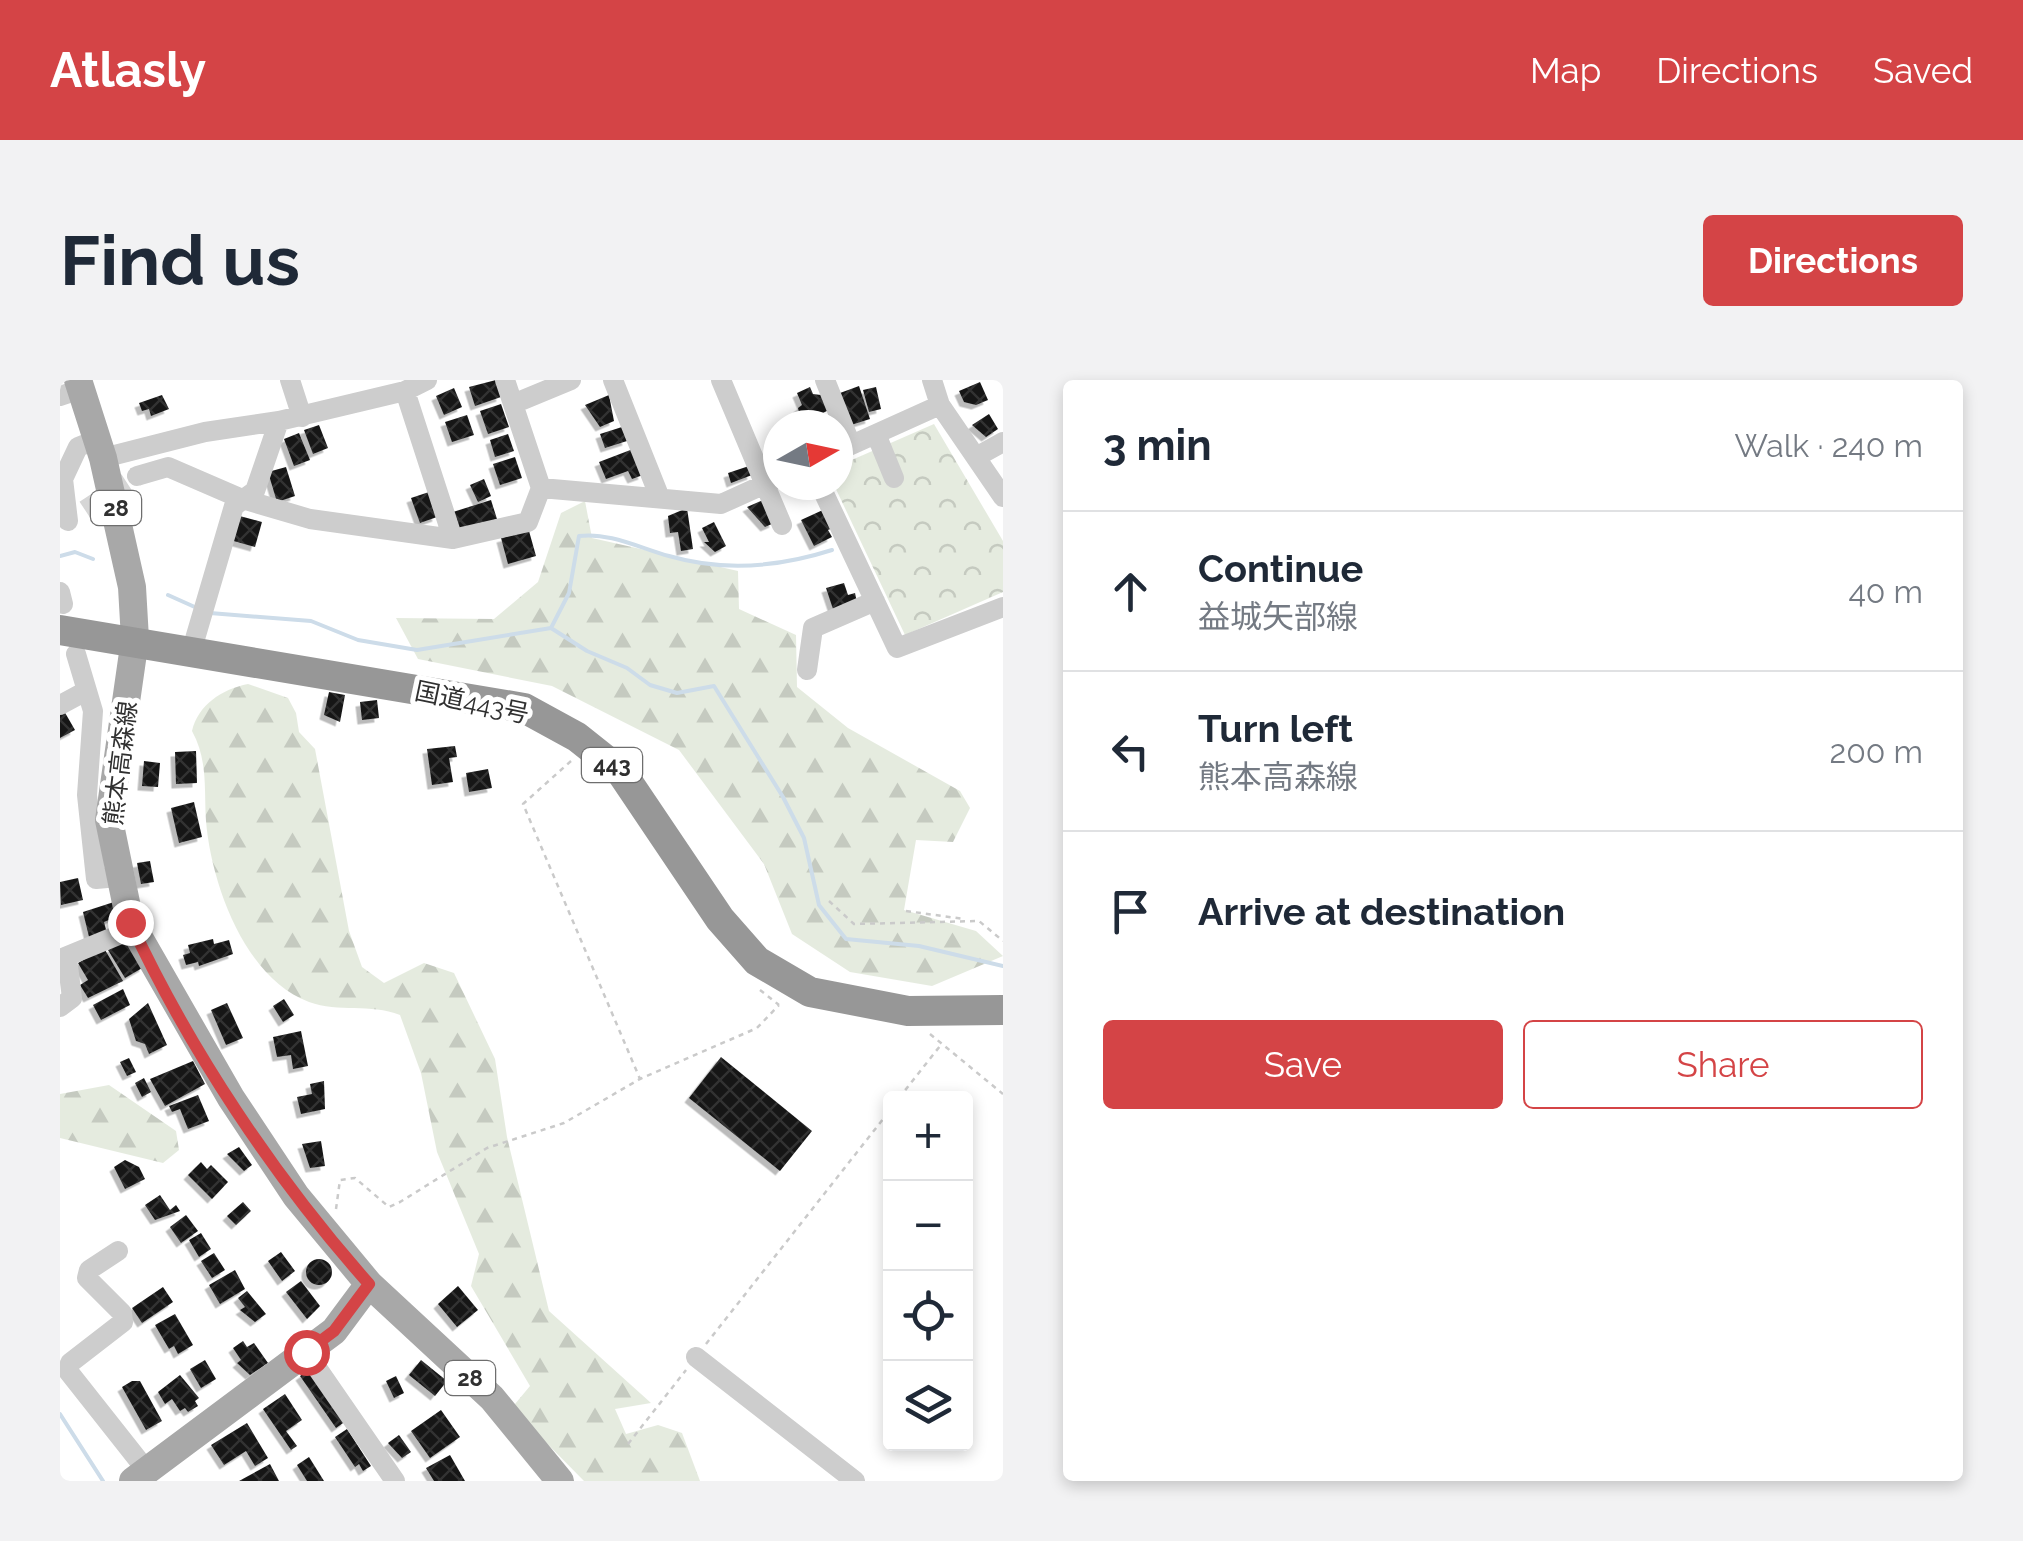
<!DOCTYPE html>
<meta charset="utf-8">
<style>
:root{--surface:#fff;--page:#f2f2f3;--text:#1f2937;--muted:#747a83;--line:#e0e1e3;--accent:#d44446}
body{margin:0;font-family:Raleway,"Noto Sans JP",sans-serif;background:var(--page);color:var(--text)}
.controls{position:absolute;right:30px;bottom:30px;display:grid;overflow:hidden;border-radius:10px;box-shadow:0 5px 15px #0003}
.controls button{width:90px;height:90px;display:grid;place-items:center;padding:0;border:0;border-bottom:2px solid var(--line);background:var(--surface);color:var(--text);font:50px sans-serif}
.compass{position:absolute;left:703px;top:30px;width:90px;height:90px;border-radius:50%;background:var(--surface);box-shadow:0 5px 15px #0003;rotate:81deg}
.stop{position:absolute;width:30px;height:30px;margin:-22px;border:8px solid #d44446;border-radius:50%;background:#fff}
.stop.end{background:#d44446;border-color:#fff;box-shadow:0 2px 10px #0008}
.list{margin:0;padding:0;list-style:none}
h2{display:flex;justify-content:space-between;align-items:center;height:130px;margin:0;padding:0 40px;font-size:42px}
h2 small{font-size:32px;font-weight:400;color:var(--muted)}
.list li{display:grid;grid-template-columns:65px 1fr auto;gap:30px;align-items:center;box-sizing:border-box;height:160px;padding:0 40px;border-top:2px solid var(--line)}
.list b{display:block;font-size:38px;white-space:nowrap}
.list p{margin:0;font-size:32px;white-space:nowrap;color:var(--muted)}
.list em{font-size:32px;font-style:normal;color:var(--muted)}
.actions{display:flex;gap:20px;padding:30px 40px}
.actions a{flex:1;padding:22px 0;border:2px solid var(--accent);border-radius:10px;text-align:center;font-size:35px;color:var(--accent)}
.actions .main{background:var(--accent);color:#fff}
.icon{flex:none;width:55px;height:55px;fill:none;stroke:currentColor;stroke-width:2;stroke-linecap:round;stroke-linejoin:round}
.map{position:relative;flex:none;width:943px;height:1101px;overflow:hidden;border-radius:10px}
header{display:flex;align-items:center;gap:60px;box-sizing:border-box;height:140px;padding:0 50px;background:var(--accent);color:#fff}
header strong{font-size:48px}
nav{display:flex;gap:55px;margin-inline-start:auto;font-size:35px}
.intro{display:flex;align-items:center;justify-content:space-between;box-sizing:border-box;height:240px;padding:0 60px}
h1{margin:0;font-size:70px}
.button{padding:25px 45px;border-radius:10px;background:var(--accent);color:#fff;font-size:35px;font-weight:700}
main{display:flex;gap:60px;padding:0 60px}
aside{flex:1;background:var(--surface);border-radius:10px;box-shadow:0 5px 15px #0003}
.map>svg:first-child{display:block}
.forest{fill:url(#forest-firs)}
.park{fill:url(#park-crowns)}
.lines{fill:none;stroke-linecap:round;stroke-linejoin:round}
.stream{stroke:#cddce9;stroke-width:4}
.building{fill:url(#building-cross-hatch);filter:url(#shadow)}
.minor-tunnel{stroke:#d6d6d6;stroke-width:20;stroke-dasharray:20 10;stroke-linecap:butt}
.path{stroke:#cacaca;stroke-width:2.5;stroke-dasharray:5 5;stroke-linecap:butt}
.minor{stroke:#cdcdcd;stroke-width:20}
.major{stroke:#a8a8a8;stroke-width:28}
.highway{stroke:#979797;stroke-width:30}
.route{stroke:#d44446;stroke-width:12}
.labels{text-anchor:middle;dominant-baseline:central;stroke-width:10;stroke-linejoin:round;paint-order:stroke}
.shield{fill:#fff;stroke:#6e6e6e;stroke-width:2.5}
.shield-label{font-size:22px;font-weight:bold;fill:#303030}
.street-label{font-size:25px;fill:#303030;stroke:#fff}
</style>
<header>
<strong>Atlasly</strong>
<nav><a>Map</a><a>Directions</a><a>Saved</a></nav>
</header>
<div class="intro"><h1>Find us</h1><a class="button">Directions</a></div>
<main>
<div class="map">
<svg width="943" height="1101" viewBox="0 0 943 1101">
<defs>
<pattern id="forest-firs" width="22" height="20" patternUnits="userSpaceOnUse" patternTransform="scale(2.5)"><rect width="22" height="20" fill="#e5ebdf"/><path d="M5 1l3.5 6h-7zM16 11l3.5 6h-7z" fill="#c5cac0"/></pattern>
<pattern id="park-crowns" width="20" height="18" patternUnits="userSpaceOnUse" patternTransform="scale(2.5)"><rect width="20" height="18" fill="#e5ebdf"/><path d="M2 6a3 3 0 1 1 6 0M12 15a3 3 0 1 1 6 0" fill="none" stroke="#c5cac0"/></pattern>
<pattern id="building-cross-hatch" width="8" height="8" patternUnits="userSpaceOnUse" patternTransform="scale(2.5)"><rect width="8" height="8" fill="#171717"/><path d="M0 0l8 8M0 8l8-8" fill="none" stroke="#303030"/></pattern>
<filter id="shadow"><feDropShadow dx="-4.5" dy="4.5" stdDeviation="0" flood-color="#0004"/></filter>
</defs>
<rect width="100%" height="100%" fill="#fff"/>
<!-- forest -->
<path class="forest" d="M525,121L532,158L678,191L679,229L736,255L737,307L788,348L900,411L910,428L893,462L856,460L844,530L916,551L943,576L872,606L790,592L732,554L704,484L619,370L492,306L358,279L336,238L434,239L478,202L501,133Z
M188,304L228,318L236,333L239,352L255,369L289,551L302,587L324,603L364,583L394,593L435,679L447,757L489,931L591,1023L555,1029L566,1054L598,1045L622,1053L640,1101H524L456,1032L455,1024L470,1006L411,906L419,874L377,772L361,693L340,635C310,623 279,633 249,622C185,599 151,503 146,441C144,409 148,380 132,351C138,325 162,309 188,304Z
M49,705L116,751L119,770L103,783L0,758V714Z"/>
<!-- park -->
<path class="park" d="M874,44L943,161V212L845,255L774,105H778V86Z"/>
<g class="lines">
<!-- stream -->
<path class="stream" d="M0,176L15,172L33,179
M108,215L137,228
M150,233L251,241L298,260L357,270L491,248L527,271L567,288L590,305L617,313L654,306L723,417L744,458L759,525L786,559L859,566L943,586
M491,248L509,213L519,156C549,152 580,168 609,176C664,192 719,187 772,170
M0,1034L43,1101"/>
</g>
<!-- building -->
<path class="building" d="M436,0L441,17L415,26L409,7Z
M920,2L928,20L916,25L904,22L899,11Z
M799,6L810,39L791,45L780,13Z
M750,7L753,14L761,15L769,30L748,40L747,34L740,36L738,28L742,25L737,13Z
M816,7L821,29L809,32L803,10Z
M394,8L402,27L384,35L376,16Z
M102,15L109,29L91,36L89,29L82,31L79,23Z
M549,15L554,41L540,47L525,25Z
M441,24L449,47L428,54L420,31Z
M929,34L938,49L926,57L912,45Z
M407,35L414,55L392,62L385,42Z
M259,45L268,68L253,74L244,50Z
M562,47L567,61L545,68L540,54Z
M239,53L250,80L234,86L224,59Z
M448,54L454,71L435,77L430,60Z
M573,69L583,95L572,99L568,91L546,99L539,82Z
M455,77L462,98L440,105L433,84Z
M689,86L692,95L671,103L668,93Z
M226,87L235,116L217,122L208,92Z
M424,99L431,116L418,122L410,105Z
M369,112L377,137L360,143L351,118Z
M431,120L437,139L399,151L393,132Z
M703,120L714,143L705,147L687,127Z
M627,128L633,169L621,171L618,152L610,153L608,136Z
M765,129L773,148L768,150L772,157L754,166L741,140Z
M176,135L202,142L195,167L170,160Z
M654,142L666,166L655,172L644,162H649L642,148Z
M469,151L476,176L448,184L441,158Z
M784,203L788,215L795,213L797,222L773,229L766,208Z
M269,312L285,315L280,342L264,335Z
M317,320L319,338L302,340L300,322Z
M0,324L15,350L0,358Z
M395,366L397,377L389,378L393,402L372,405L367,369Z
M136,371L137,403L116,404L115,372Z
M84,381L100,383L98,407L82,406Z
M428,389L432,408L409,412L406,393Z
M134,422L142,457L119,463L111,428Z
M90,481L94,502L81,504L77,483Z
M18,498L23,520L1,525L0,502Z
M54,522L58,536L44,542L48,557L30,561L23,532Z
M70,557L84,587L65,598L48,570Z
M153,559L154,564L169,560L173,574L139,586L138,582L126,585L123,575L130,573L128,565Z
M44,568L63,601L28,618L20,605L28,600L18,583Z
M63,609L70,625L41,640L33,625Z
M224,619L234,635L223,642L213,626Z
M88,623L107,665L89,674L85,664L76,661L69,639Z
M167,623L183,658L166,665L151,630Z
M241,651L248,686L233,689L231,675L217,677L213,657Z
M661,677L752,751L720,791L629,718Z
M69,678L76,692L67,696L60,682Z
M133,681L145,704L105,726L90,699Z
M84,698L91,712L82,717L75,703Z
M264,701L265,729L241,734L237,717L252,714L250,704Z
M138,715L149,741L128,749L120,729L112,732L109,726Z
M261,761L265,786L250,788L242,764Z
M179,767L192,785L184,791L167,774Z
M65,780L79,787L85,799L65,809L54,787Z
M141,782L147,789L151,785L168,802L152,819L128,795Z
M100,815L110,830L116,825L120,831L95,840L85,825Z
M183,822L191,831L176,845L167,836Z
M126,835L138,851L121,863L110,847Z
M141,853L151,869L139,877L129,860Z
M221,872L235,891L222,901L208,881Z
M154,873L165,890L152,898L141,881Z
M246 892a13 13 0 1 1 26 0a13 13 0 1 1-26 0Z
M175,890L185,909L160,924L149,905Z
M241,901L260,926L247,939L226,912Z
M398,906L418,930L397,947L378,924Z
M103,907L113,922L82,943L72,928Z
M187,911L206,934L195,942L180,930L185,927L178,918Z
M115,934L133,965L118,974L114,966L109,969L95,945Z
M183,961L187,967L194,963L208,983L190,995L177,983L181,980L173,968Z
M145,980L156,999L141,1008L130,989Z
M361,980L387,1001L375,1016L349,995Z
M250,989L286,1041L276,1048L240,996Z
M120,995L139,1018L135,1021L138,1026L128,1032L125,1028L120,1031L112,1019L105,1024L98,1012Z
M336,996L344,1013L334,1018L326,1001Z
M72,1001H80L102,1041L86,1050L62,1007Z
M225,1014L242,1040L226,1051L237,1066L231,1070L203,1029Z
M381,1030L400,1057L370,1078L351,1051Z
M187,1043L208,1078L195,1086L186,1071L164,1085L151,1065Z
M287,1049L311,1086L303,1091L299,1084L295,1087L275,1057Z
M339,1055L351,1072L342,1078L328,1063Z
M390,1075L405,1101H374L366,1088Z
M249,1077L264,1101H247L237,1085Z
M210,1084L219,1101H179Z"/>
<g class="lines">
<!-- minor-tunnel -->
<path class="minor-tunnel" d="M25,130L77,96"/>
<!-- path -->
<path class="path" d="M511,381L463,424L580,699
M769,521L794,544L919,541L943,561
M846,531L904,539
M700,610L719,625
M870,654L943,714
M839,718L880,666
M276,829L280,800L295,798L329,827L340,822L427,768L504,743L580,699L697,648L719,625
M646,964L831,729
M568,1064L626,990"/>
<!-- minor -->
<path class="minor" d="M230,0L242,37
M553,0L600,118
M661,0L722,145
M765,0L791,65
M872,0L880,25L943,117
M345,11L393,159
M0,16L21,9
M453,24L511,0
M816,54L834,98
M778,71L880,25
M916,77L943,62
M43,78L145,52L219,41
M77,96L108,87L182,119L250,139L393,159L468,142L481,108L445,0
M760,105L837,268L943,227
M481,108L661,124L718,98
M8,141L3,99L18,67L38,59
M0,212L3,224
M132,269L174,126L195,111L219,41L345,11L367,0
M16,274L33,331L27,415L36,499L58,497
M747,290L753,248L815,221
M0,325L26,311
M0,579L73,549
M0,627L12,618L7,578
M58,871L29,890L27,898L62,933L63,942L10,983L8,991L87,1091
M246,972L335,1101
M636,977L795,1101"/>
<!-- major -->
<path class="major" d="M18,0L43,78L72,207L75,259L49,440L70,542L171,718L236,816L309,904L432,1018L500,1101
M73,1101L274,951L309,904"/>
<!-- highway -->
<path class="highway" d="M0,250L464,328L517,357L561,392L660,539L697,581L750,612L848,631L943,630"/>
</g>
<g class="lines">
<!-- route -->
<path class="route" d="M70,542C130,671 215,798 309,904L274,951L246,972"/>
</g>
<g class="labels">
<!-- shield labels -->
<g class="shield">
<rect x="31" y="111" width="50" height="34" rx="8"/>
<rect x="522" y="368" width="60" height="34" rx="8"/>
<rect x="385" y="981" width="50" height="34" rx="8"/>
</g>
<g class="shield-label">
<text x="56" y="128">28</text>
<text x="552" y="385">443</text>
<text x="410" y="998">28</text>
</g>
<!-- street labels -->
<g class="street-label">
<text transform="translate(412 322) rotate(12)">国道443号</text>
<text transform="translate(60 383) rotate(-83)">熊本高森線</text>
</g>
</g>
</svg>
<div class="controls">
<button>+</button>
<button>−</button>
<button><svg class="icon" aria-label="locate" viewBox="0 0 24 24"><circle cx="12" cy="12" r="6"/><path d="M12 2v4M12 18v4M2 12h4M18 12h4"/></svg></button>
<button><svg class="icon" aria-label="layers" viewBox="0 0 24 24"><path d="M12 4l9 5-9 5-9-5zM3 14l9 5 9-5"/></svg></button>
</div>
<svg class="compass" viewBox="-18 -18 36 36"><path d="M0-13l5 13h-10z" fill="#e53935"/><path d="M0 13l5-13h-10z" fill="#747a83"/></svg>
<div class="stop" style="left:246px;top:972px"></div>
<div class="stop end" style="left:70px;top:542px"></div>
</div>
<aside>
<h2>3 min<small>Walk · 240 m</small></h2>
<ul class="list">
<li><svg class="icon" aria-label="ahead" viewBox="0 0 24 24"><path d="M12 20V5M6 11l6-6 6 6"/></svg><div><b>Continue</b><p>益城矢部線</p></div><em>40 m</em></li>
<li><svg class="icon" aria-label="left" viewBox="0 0 24 24"><path d="M17 20v-9H6M10 6l-5 5 5 5"/></svg><div><b>Turn left</b><p>熊本高森線</p></div><em>200 m</em></li>
<li><svg class="icon" aria-label="arrive" viewBox="0 0 24 24"><path d="M6 21V4h12l-3 4 3 4H6"/></svg><div><b>Arrive at destination</b></div></li>
</ul>
<div class="actions"><a class="main">Save</a><a>Share</a></div>
</aside>
</main>
